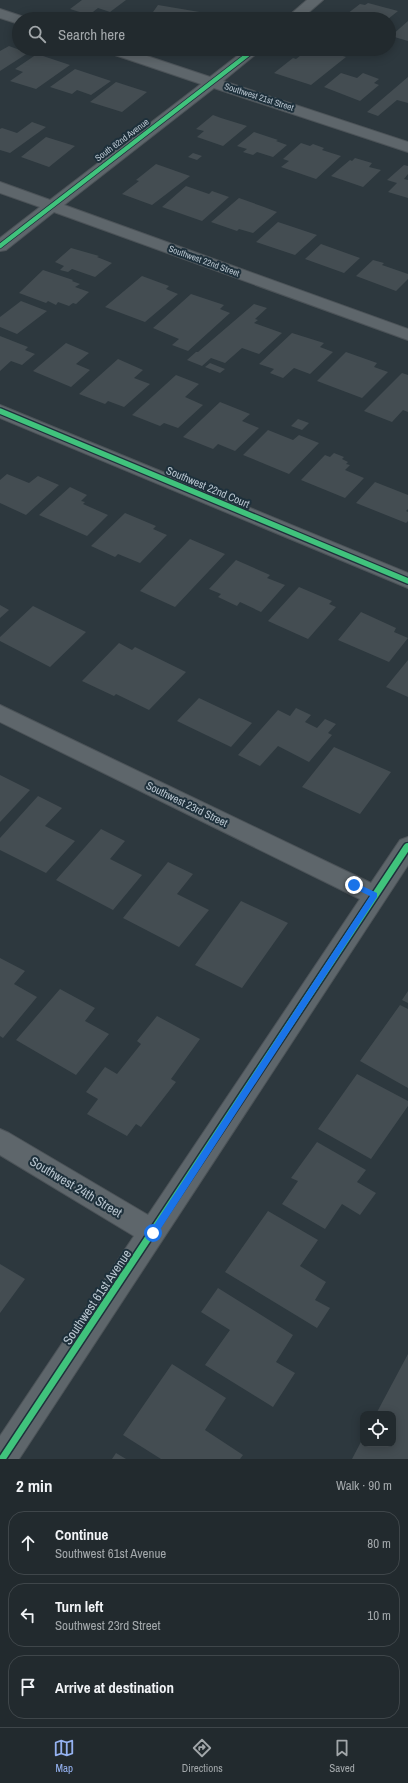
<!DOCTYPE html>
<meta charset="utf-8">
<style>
:root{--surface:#222a2e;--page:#2a3236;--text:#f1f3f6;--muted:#a2a7aa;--line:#3f464a;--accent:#95b2f1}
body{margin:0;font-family:"Archivo Narrow",sans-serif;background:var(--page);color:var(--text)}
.controls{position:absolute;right:12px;bottom:12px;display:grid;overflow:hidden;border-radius:8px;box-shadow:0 2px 10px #0003}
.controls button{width:36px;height:36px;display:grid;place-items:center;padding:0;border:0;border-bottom:1px solid var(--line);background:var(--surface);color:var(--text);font:20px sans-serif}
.stop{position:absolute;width:12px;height:12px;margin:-9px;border:3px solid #1a73e8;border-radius:50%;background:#fff}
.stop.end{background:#1a73e8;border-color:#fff;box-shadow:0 1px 4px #0008}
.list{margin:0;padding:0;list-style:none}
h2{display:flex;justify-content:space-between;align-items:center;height:52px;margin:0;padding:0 16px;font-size:17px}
h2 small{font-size:13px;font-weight:400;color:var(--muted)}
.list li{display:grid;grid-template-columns:26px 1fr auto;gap:12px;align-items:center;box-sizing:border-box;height:64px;margin:0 8px 8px;padding:0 8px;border:1px solid var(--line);border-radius:16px}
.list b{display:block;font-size:15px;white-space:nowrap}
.list p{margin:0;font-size:13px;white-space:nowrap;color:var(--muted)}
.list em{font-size:13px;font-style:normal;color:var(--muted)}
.icon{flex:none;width:22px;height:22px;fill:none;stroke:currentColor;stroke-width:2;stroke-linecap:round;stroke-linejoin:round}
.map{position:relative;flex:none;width:408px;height:1459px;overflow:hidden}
.search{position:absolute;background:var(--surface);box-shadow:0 2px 10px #0003;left:12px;right:12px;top:12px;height:44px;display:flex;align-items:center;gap:10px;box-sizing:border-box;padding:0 14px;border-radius:22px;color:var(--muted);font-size:15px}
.sheet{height:268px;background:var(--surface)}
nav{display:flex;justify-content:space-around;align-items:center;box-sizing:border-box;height:56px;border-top:1px solid var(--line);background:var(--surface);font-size:11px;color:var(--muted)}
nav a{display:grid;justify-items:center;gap:2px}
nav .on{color:var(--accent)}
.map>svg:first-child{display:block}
.building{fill:#444d52}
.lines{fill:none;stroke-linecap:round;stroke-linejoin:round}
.minor-casing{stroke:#4c5358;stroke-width:2}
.minor{fill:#5e666b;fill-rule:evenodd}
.cycleway-far2-casing{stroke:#1e303b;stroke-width:6}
.cycleway-far1-casing{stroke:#1e303b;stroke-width:8}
.cycleway-casing{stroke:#1e303b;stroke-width:10}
.cycleway-far2{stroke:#40c37c;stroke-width:4.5}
.cycleway-far1{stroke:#40c37c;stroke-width:5.5}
.cycleway{stroke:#40c37c;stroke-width:7}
.route{fill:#1a73e8}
.labels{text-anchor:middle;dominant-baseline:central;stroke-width:4;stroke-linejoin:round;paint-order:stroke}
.far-street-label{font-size:9px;fill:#b8c5cf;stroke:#1e303b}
.street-label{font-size:11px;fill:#b8c5cf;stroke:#1e303b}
.near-street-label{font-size:13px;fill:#b8c5cf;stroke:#1e303b}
</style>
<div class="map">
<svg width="408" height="1459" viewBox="0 0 408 1459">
<rect width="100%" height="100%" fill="#2d383e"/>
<!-- building -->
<path class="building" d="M82,0H126L110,12L98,8L89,15L70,9Z
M368,3L398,11L388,19H348L343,17L360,4L365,5Z
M158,5L229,17L228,19H178L180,17L153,12Z
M408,21V41L391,36Z
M9,46L28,53L0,71V51Z
M309,49H321L346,57L311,85L274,73L293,58L296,59Z
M37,54L70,65L36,89L10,81L23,72L15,69Z
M75,69L111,81L91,95L77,90L72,94L50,87Z
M341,73L357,78L363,73L379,79L374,83L379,85L360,101L324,87Z
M408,77V103L397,100L378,116L367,112Z
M116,82L147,92L122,112L90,102Z
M213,115L221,118L247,126L223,146L197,137L204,131L196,129Z
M32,122L46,127L10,153L0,150V129L2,128L17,133Z
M254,132L278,140L276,141L287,145L273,157L257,152L253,155L243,152L247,149L237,146Z
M46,137L75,146L49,167L21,157Z
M301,143L310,146L313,144L324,148L322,150L341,156L316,179L281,167L289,161L283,159Z
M193,153L202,156L197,160L188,157Z
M355,158L372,163L369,167L381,170L363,187L331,176L350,160L352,161Z
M156,164L190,176L152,205L122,194L139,181L136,180Z
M404,165L408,166V174L404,179L408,180V198L388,192L397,183L387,180Z
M186,186L209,194L212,191L229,197L202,221L162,207Z
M239,198L264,207L277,212L253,233L239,229L237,231L211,222Z
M278,222L317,235L295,255L256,242Z
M321,244L360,258L344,273L305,259Z
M71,248L99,256L97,257L112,263L95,277L72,269L68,272L60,270L64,266L55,262Z
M373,260L384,263L382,265L408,274V279L396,291L356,276Z
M43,270L73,280L72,281L80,284L75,287L89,292L76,304L73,303L69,306L58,302L56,305L48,301L46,303L19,293Z
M142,276L169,286L166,289L178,294L145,322L105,307Z
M191,294L224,305L220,309L230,313L188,351L172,345L179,339L153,328Z
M21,301L47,311L17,334L0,327V317Z
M254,304L267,308L255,319L258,320L254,323L282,333L259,354L242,348L225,363L211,358L202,366L187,360L196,352H198Z
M292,333L324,343L320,347L333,352L310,374L294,368L283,378L270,373L274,369L259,364Z
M0,336L28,347L25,350L35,354L22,365L11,361L0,371Z
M66,343L89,353L76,364L90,370L71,387L33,371Z
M346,352L377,363L374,367L388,372L362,398L317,381Z
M118,359L143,370L134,378L150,384L124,407L108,401L105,404L79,394Z
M210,363L225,369L220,373L205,367Z
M402,373L408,375V412L403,410L392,422L364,411Z
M176,375L199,384L185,397L203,405L178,428L164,423L160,426L132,415Z
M220,402L250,414L242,421L259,428L235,451L218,444L213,449L183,437Z
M298,419L309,423L302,430L291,426Z
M268,430L293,440L299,435L319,443L289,474L243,455Z
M334,453L344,457L342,459L348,462L346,464L350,465L345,470L364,478L345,498L301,480L325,455L330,457Z
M7,474L29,483L38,476L59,485L26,515L0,503V480Z
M375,482L408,495V509L406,511L408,512V521L406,523L356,503Z
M70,487L87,495L81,501L85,502L83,504L108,515L87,536L39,515Z
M125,513L156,526L153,529L167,535L140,563L118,554L115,557L91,546Z
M190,539L225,554L175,607L140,591Z
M236,560L270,575L267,578L285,585L261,612L240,602L237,606L218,597L221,594L209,589Z
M299,587L332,601L329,604L336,607L308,639L268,621Z
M0,605L9,610L0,618Z
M33,606L86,632L50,667L0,641V637Z
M361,612L396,628L394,632L408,638L389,662L338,640Z
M119,643L132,650L135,647L186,672L149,710L116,694L114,696L82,681Z
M408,660V697L386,687Z
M199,698L252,723L231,747L177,721Z
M296,708L311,715L305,722L317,728L325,719L336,724L328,733L332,735L309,762L278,746L260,766L238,755L278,710L290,716Z
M334,747L391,772L360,814L302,787Z
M0,775L30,790L0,822Z
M38,796L62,808L45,826L75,841L46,873L0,850V838Z
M101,829L125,841L110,859L142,875L113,910L56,880Z
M168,862L193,874L177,894L209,910L179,947L123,918Z
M241,901L288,923L242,988L195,965Z
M0,958L25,971L14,984L37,997L3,1038L0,1036Z
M60,989L95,1008L85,1021L109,1034L76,1075L16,1040Z
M408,991V1003L402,1000Z
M400,1005L408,1009V1088L360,1061Z
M157,1016L200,1039L171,1079L176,1082L141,1127L136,1124L127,1136L87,1114L98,1099L86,1092L105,1067L117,1074L141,1044L137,1041Z
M357,1074L408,1101V1106L371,1159L318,1129Z
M317,1142L366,1170L357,1182L376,1193L360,1215L342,1204L325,1229L282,1204L298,1181L291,1178Z
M268,1211L318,1240L300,1266L326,1282L315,1300L330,1308L317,1328L225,1272Z
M0,1264L25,1279L0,1313Z
M218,1288L293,1335L276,1362L295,1373L273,1407L205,1365L230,1330L201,1312Z
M408,1354V1459H352L363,1438V1444H393V1414H376Z
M172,1364L226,1398L205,1430L243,1455L240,1459H161L123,1435Z
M116,1453L126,1459H112Z"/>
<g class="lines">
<!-- minor casing -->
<g class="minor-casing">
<path id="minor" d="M307,0H323L301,19H285Z
M0,9L24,17L25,19H19V24L0,18Z
M104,49H126L210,77L246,49H262L223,81L408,142V152L214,88L64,205L408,329V340L54,212L6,250L0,251V238L40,207L0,193V182L50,200L201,84L106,52Z
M0,405L408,573V588L0,418Z
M0,705L371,883L400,840L408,837V865L19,1459H0V1436L134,1236L0,1155V1129L9,1133L148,1215L360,899L0,722Z"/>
</g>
<!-- minor -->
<use href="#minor" class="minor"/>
<!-- cycleway-far2 casing -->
<g class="cycleway-far2-casing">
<path id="cycleway-far2" d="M0,246L255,49"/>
</g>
<!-- cycleway-far1 casing -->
<g class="cycleway-far1-casing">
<path id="cycleway-far1" d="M0,411L408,581
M406,848L408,846"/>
</g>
<!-- cycleway casing -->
<g class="cycleway-casing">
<path id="cycleway" d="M2,1459L407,847"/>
</g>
<!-- cycleway-far2 -->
<use href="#cycleway-far2" class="cycleway-far2"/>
<!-- cycleway-far1 -->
<use href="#cycleway-far1" class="cycleway-far1"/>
<!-- cycleway -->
<use href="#cycleway" class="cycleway"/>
</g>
<!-- route -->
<path class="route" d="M354,882L377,893V897L156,1236H150V1231L370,896L351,887V883Z"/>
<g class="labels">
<!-- far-street labels -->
<g class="far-street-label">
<text transform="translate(259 97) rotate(18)">Southwest 21st Street</text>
<text transform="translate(122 140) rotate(-37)">South 62nd Avenue</text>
<text transform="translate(204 261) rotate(20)">Southwest 22nd Street</text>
</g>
<!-- street labels -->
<g class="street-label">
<text transform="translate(208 487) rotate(23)">Southwest 22nd Court</text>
<text transform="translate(187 804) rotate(26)">Southwest 23rd Street</text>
</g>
<!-- near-street labels -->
<g class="near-street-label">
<text transform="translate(76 1187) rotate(31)">Southwest 24th Street</text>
<text transform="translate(97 1297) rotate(-56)">Southwest 61st Avenue</text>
</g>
</g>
</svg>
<div class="controls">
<button><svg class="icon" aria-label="locate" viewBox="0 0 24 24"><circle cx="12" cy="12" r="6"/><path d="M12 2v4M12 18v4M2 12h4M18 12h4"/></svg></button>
</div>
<div class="stop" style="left:153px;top:1233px"></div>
<div class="stop end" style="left:354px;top:885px"></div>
<div class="search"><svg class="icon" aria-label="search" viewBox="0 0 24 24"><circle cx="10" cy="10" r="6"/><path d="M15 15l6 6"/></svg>Search here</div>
</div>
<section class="sheet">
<h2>2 min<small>Walk · 90 m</small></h2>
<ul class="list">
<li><svg class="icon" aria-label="ahead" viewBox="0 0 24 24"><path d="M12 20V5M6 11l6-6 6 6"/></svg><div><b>Continue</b><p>Southwest 61st Avenue</p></div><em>80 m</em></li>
<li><svg class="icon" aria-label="left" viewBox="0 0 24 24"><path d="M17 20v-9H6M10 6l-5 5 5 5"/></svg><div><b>Turn left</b><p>Southwest 23rd Street</p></div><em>10 m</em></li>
<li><svg class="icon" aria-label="arrive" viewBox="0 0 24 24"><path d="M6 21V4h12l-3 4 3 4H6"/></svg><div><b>Arrive at destination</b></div></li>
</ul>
</section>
<nav>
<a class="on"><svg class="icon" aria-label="map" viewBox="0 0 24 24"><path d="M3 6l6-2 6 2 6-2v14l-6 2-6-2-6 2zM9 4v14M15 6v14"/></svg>Map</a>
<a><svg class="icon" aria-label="directions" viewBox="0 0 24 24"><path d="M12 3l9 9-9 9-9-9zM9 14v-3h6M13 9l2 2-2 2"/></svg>Directions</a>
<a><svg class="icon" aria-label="saved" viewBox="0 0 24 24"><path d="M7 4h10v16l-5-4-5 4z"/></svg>Saved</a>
</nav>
